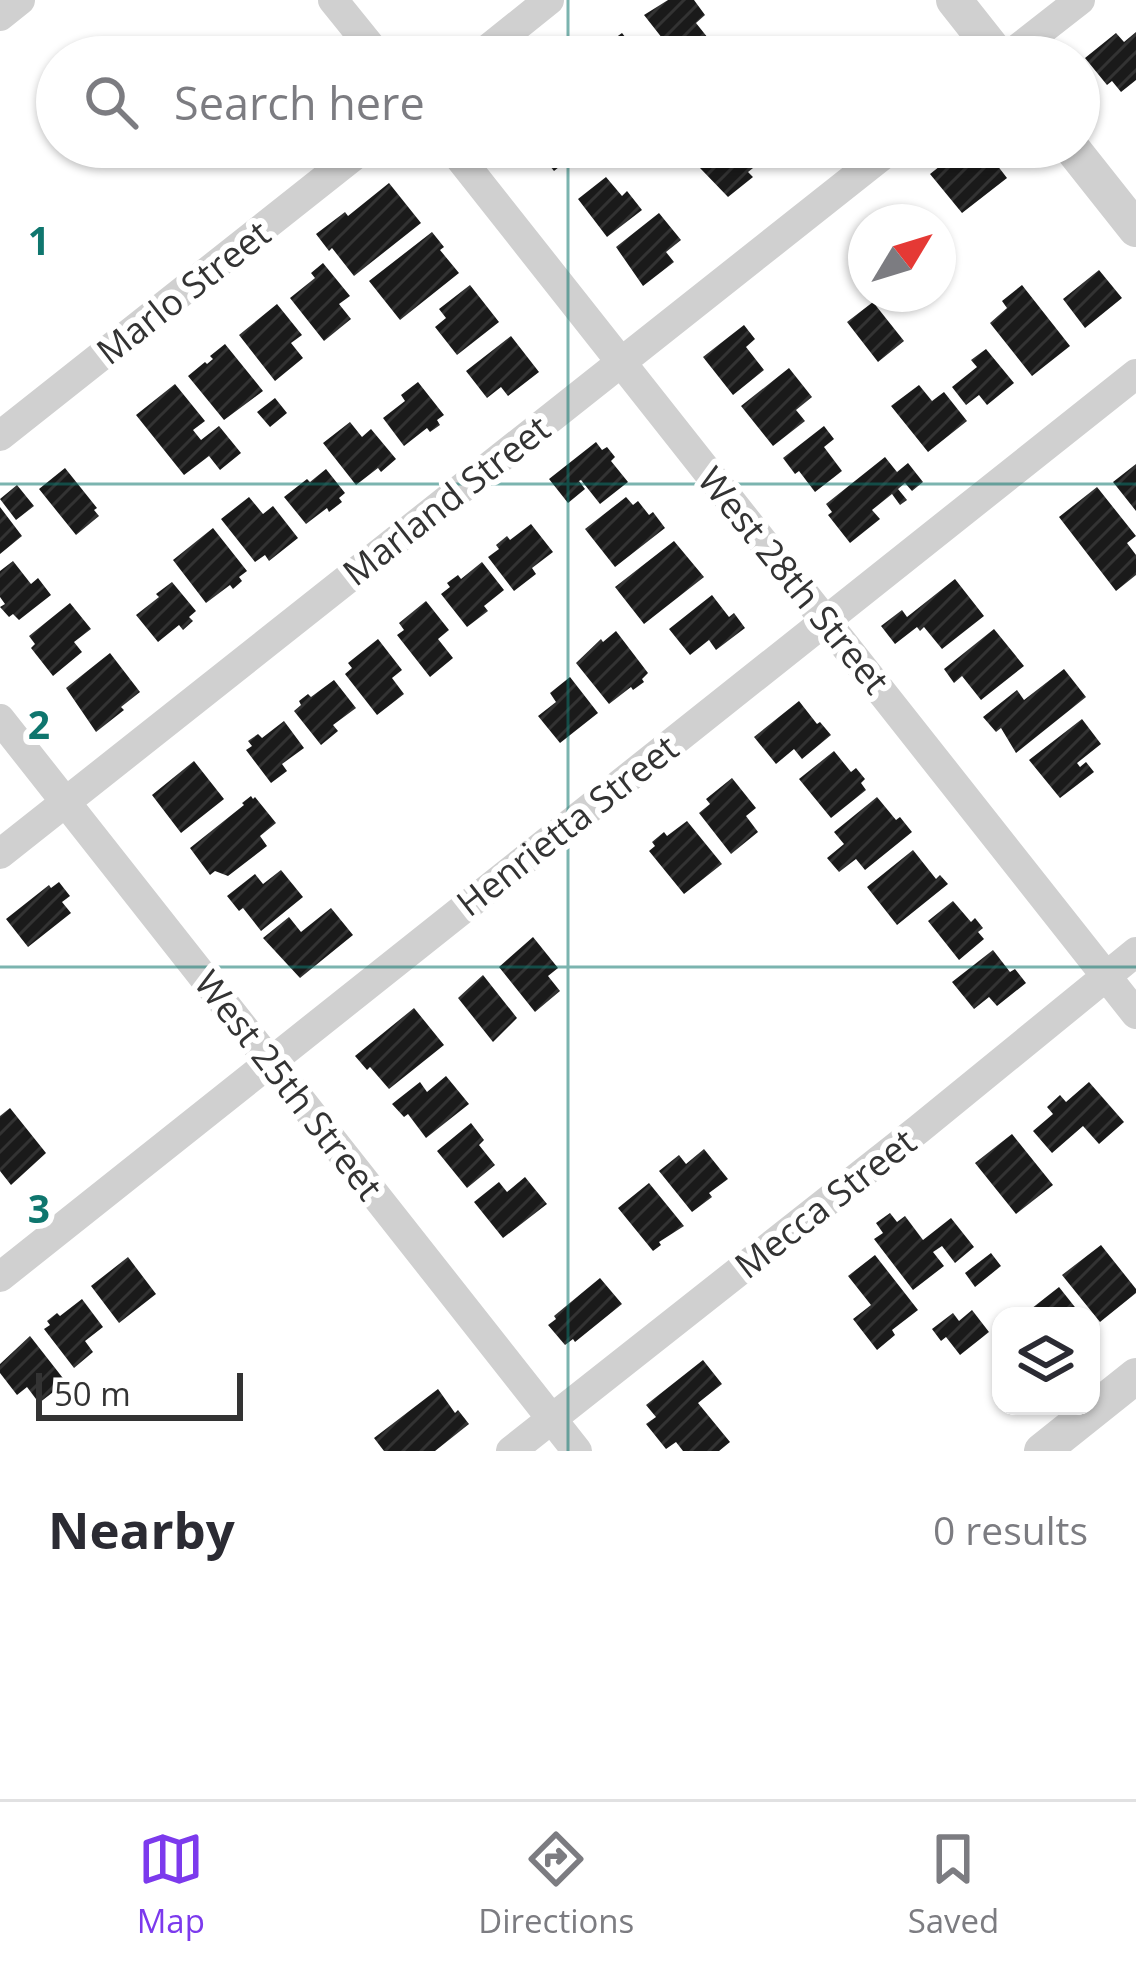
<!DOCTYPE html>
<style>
:root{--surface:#fff;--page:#f7f7f7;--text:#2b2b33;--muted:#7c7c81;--line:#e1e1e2;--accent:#7c3aed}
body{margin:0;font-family:"Open Sans",sans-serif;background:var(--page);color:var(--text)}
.controls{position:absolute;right:36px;bottom:36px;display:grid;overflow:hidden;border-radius:24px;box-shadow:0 3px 9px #0004}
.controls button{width:108px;height:108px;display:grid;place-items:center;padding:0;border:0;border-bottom:3px solid var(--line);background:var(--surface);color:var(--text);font:60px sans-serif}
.compass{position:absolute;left:848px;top:204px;width:108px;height:108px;border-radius:50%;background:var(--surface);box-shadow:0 3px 9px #0004;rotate:52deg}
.scale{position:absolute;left:36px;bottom:30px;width:207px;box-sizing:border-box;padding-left:12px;border:6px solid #333;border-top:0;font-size:33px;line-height:42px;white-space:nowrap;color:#333;-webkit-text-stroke:9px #fff;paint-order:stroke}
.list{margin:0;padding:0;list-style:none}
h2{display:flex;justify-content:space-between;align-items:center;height:156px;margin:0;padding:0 48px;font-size:51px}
h2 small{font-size:39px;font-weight:400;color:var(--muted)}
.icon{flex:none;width:66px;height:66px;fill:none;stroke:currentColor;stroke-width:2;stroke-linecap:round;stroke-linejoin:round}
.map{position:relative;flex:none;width:1136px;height:1451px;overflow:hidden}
.search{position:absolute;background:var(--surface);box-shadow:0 3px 9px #0004;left:36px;right:36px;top:36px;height:132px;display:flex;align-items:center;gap:30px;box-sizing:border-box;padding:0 42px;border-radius:66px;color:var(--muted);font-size:45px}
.sheet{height:348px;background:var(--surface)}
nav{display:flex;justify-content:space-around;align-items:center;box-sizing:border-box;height:168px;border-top:3px solid var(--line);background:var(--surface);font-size:33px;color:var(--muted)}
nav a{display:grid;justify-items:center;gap:6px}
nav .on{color:var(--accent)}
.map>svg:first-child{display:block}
.building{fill:url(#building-hatch)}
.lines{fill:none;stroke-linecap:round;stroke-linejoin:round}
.minor{stroke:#d0d0d0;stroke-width:30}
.tertiary{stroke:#d0d0d0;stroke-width:36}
.grid{fill:none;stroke:#0f766e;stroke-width:3;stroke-opacity:0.55}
.labels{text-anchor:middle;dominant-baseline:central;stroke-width:12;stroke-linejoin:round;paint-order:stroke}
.street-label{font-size:36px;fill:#333;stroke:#fff}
.grid-label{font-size:39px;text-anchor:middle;font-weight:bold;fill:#0f766e;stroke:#fff;stroke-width:12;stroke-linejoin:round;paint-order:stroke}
</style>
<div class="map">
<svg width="1136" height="1451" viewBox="0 0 1136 1451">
<defs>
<pattern id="building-hatch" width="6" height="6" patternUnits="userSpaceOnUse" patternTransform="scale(3)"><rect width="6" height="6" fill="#1a1a1a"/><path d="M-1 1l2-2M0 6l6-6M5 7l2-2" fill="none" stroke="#333"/></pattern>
</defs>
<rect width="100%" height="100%" fill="#fff"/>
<!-- building -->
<path class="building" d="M668,0H694L705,15L696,23L708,38L684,57H677L644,15Z
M1136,32V80L1121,92L1112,81L1107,85L1085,58L1116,33L1124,42Z
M622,33L641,57H613L604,46Z
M503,147H584L554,171L540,154L531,161L521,149L511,157Z
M699,147H745L758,164L748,172L753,177L728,197L700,168L710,160Z
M964,147L977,161L987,152L1007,178L962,213L930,174Z
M606,177L622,196L627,191L642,210L607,237L578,199Z
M389,183L421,223L354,276L332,248L329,251L316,234L345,212L348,216Z
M659,213L681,240L666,252L674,262L643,286L616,247Z
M432,232L444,247L440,250L459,273L400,320L369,281Z
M323,263L350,296L339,304L351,319L324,341L290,298L315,278L311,273Z
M1099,270L1122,298L1085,328L1063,299Z
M470,285L499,322L457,355L435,327L446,318L439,309Z
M1022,285L1070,346L1032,376L990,323L1007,308L1002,301Z
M873,302L904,341L878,362L847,322Z
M277,304L302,335L291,343L303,358L275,381L239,335Z
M744,325L755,339L746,347L764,370L733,395L703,357Z
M511,336L539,372L508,396L501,387L487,398L466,371Z
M225,344L263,391L224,420L188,376L205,362L207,364L213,359L210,356Z
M986,349L1014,383L987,405L979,395L966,405L952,387L977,367L971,360Z
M789,368L812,397L796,410L805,421L773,446L741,406Z
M418,382L444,415L437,420L440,425L430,432L427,428L404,446L383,418L405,401L401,395Z
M175,384L205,421L193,430L201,440L219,426L241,453L220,470L209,456L184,475L136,415Z
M919,385L932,401L944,392L967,421L928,452L891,406Z
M275,398L287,413L270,427L257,412Z
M350,422L362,437L371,429L396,459L381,472L378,468L356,485L323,443Z
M824,426L834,439L824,447L842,471L815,492L799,471L795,474L783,458Z
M596,442L602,450L607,447L615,457L611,461L628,482L600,504L581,480L579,481L585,489L568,503L549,479Z
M885,457L897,472L908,463L923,482L912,491L905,483L898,489L907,500L900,505L892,494L872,510L880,519L850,543L828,515L832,512L826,504Z
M1136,464V511L1113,482Z
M65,468L97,508L94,510L99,516L76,535L39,489Z
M326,469L345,493L339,498L342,502L329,512L327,508L306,524L284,497L307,479L310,482Z
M17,485L34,506L16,520L0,499Z
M1097,487L1136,536L1127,543L1136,555V575L1116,591L1059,517Z
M249,497L263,514L273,506L298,538L269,561L265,555L255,562L221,519Z
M626,497L633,505L638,501L649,515L653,512L665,528L615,567L585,529Z
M0,507L22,536L0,554Z
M531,524L553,552L532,568L536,574L514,591L488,557L499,549L496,545L507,536L510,540Z
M213,528L247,571L239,577L242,581L233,589L230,585L206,603L173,560Z
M674,541L704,577L644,624L615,587Z
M13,561L31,584L38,578L51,595L19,620L13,614L9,617L0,607L5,604L0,597V571Z
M482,562L504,590L484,606L488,611L467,627L441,594L450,587L447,583L458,575L461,579Z
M955,579L984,616L942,649L924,627L920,631L917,627L895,644L881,626L902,610L907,617Z
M172,582L196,611L189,617L193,621L183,630L179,625L158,642L136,615L159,597L156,594Z
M712,595L729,617L734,613L745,628L716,650L709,640L690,655L669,629Z
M426,601L449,630L438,639L453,658L430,677L397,635L404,630L399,623Z
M70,603L91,629L74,642L82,652L53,676L31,648L35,644L29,636Z
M994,629L1024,666L981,700L962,676L954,683L944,669Z
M616,631L648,673L642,679L644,682L633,690L631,687L609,704L576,663L601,639L603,642Z
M378,639L402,670L392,678L404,694L377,715L345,674L352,668L348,663Z
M110,653L140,692L121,707L124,710L96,732L66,688Z
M1064,669L1086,697L1016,753L1001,728L996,732L983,717L1017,690L1024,700Z
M570,677L598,713L560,743L538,716L556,702L550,693Z
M334,680L356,708L333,725L338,731L321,745L294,711L301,705L299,701L308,694L311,697Z
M799,701L817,724L820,722L831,735L802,759L794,749L776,764L754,737Z
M1082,719L1101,744L1077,763L1080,767L1086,762L1094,772L1060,798L1029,760Z
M284,721L304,748L282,764L287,771L271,783L246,750L252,746L248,741L258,734L262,738Z
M834,751L851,772L856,768L865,779L861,783L866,790L831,818L799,779Z
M194,761L224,799L181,833L152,795Z
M732,778L756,808L746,816L758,832L731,854L699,813L710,804L706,799Z
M251,796L253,799L255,797L276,823L260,836L267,846L228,876L215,871L210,875L190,848L244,805L242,803Z
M877,797L896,820L900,817L912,832L865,870L856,859L839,872L827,858L844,844L834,832Z
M687,821L722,864L684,894L649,851L655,846L652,842L664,832L667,836Z
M913,850L936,879L940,875L948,884L897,925L867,887Z
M281,870L303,897L261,931L243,908L239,911L227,896L255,874L263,884Z
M59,882L70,896L62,902L71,913L28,947L6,919L49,885L51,888Z
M953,901L971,922L975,918L983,928L978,932L984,939L959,960L928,921Z
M331,908L353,935L300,978L263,938L289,917L301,932Z
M533,937L558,968L548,976L560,991L535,1012L499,967Z
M993,950L1010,972L1015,969L1026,983L997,1006L989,997L974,1009L952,982Z
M483,975L517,1018L493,1042L458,998Z
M414,1008L444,1045L389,1089L370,1067L367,1070L355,1056Z
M446,1076L469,1104L426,1138L408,1114L404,1117L392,1104L420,1082L427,1092Z
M1089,1082L1124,1122L1099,1144L1083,1126L1052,1153L1033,1131L1053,1114L1047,1107L1060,1095L1066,1102Z
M10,1108L46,1153L11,1185L0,1171V1116Z
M471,1123L484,1140L479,1145L495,1165L467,1188L437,1151Z
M1012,1134L1053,1185L1016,1214L975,1163Z
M704,1149L728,1179L709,1193L712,1197L692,1212L659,1171L679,1155L686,1164Z
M525,1177L547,1204L503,1238L474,1202L499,1182L507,1192Z
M649,1183L684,1226L659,1242L661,1245L653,1251L618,1208Z
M890,1213L897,1222L905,1216L923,1240L951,1218L974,1247L955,1263L942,1246L933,1252L944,1266L913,1290L874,1239L883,1233L876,1223Z
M1101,1245L1136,1289V1293L1100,1322L1062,1275Z
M991,1253L1001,1266L975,1287L965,1273Z
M875,1255L918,1310L892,1330L895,1335L877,1350L853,1319L871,1305L848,1276Z
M128,1257L156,1294L119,1323L91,1286Z
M600,1278L622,1304L575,1342L573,1339L565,1345L548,1325L556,1319L554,1316Z
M1059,1287L1082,1316H1022Z
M82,1299L103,1327L85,1341L93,1352L74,1368L44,1329L50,1325L47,1321L57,1313L60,1316Z
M972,1310L989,1332L960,1355L946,1337L941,1341L932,1329L953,1313L959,1321Z
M30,1336L66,1382L39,1403L27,1387L17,1395L0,1373V1364Z
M703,1360L722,1384L698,1403L730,1442L719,1451H683L676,1442L666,1449L646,1424L656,1417L646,1405Z
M438,1389L455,1413L458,1410L469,1424L435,1451H384L374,1438Z"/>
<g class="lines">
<!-- minor -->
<path class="minor" d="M333,0L379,57
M0,16L20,0
M478,57L549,0
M1007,57L1080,0
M451,147L1136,1014
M0,436L365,147
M0,719L577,1451
M0,854L893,147
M0,1277L1136,374
M511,1451L919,1129L1136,952"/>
<!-- tertiary -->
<path class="tertiary" d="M954,0L999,57
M1071,147L1136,229
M1042,1451L1136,1376"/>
</g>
<!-- grid -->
<path class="grid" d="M568,0V57M568,147V1451M0,484H1136M0,967H1136"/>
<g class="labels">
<!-- street labels -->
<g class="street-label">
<text transform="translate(183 292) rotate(-38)">Marlo Street</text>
<text transform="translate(446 500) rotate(-38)">Marland Street</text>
<text transform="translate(794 580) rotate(51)">West 28th Street</text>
<text transform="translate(567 825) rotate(-38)">Henrietta Street</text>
<text transform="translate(289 1085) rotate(52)">West 25th Street</text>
<text transform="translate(825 1203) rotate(-38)">Mecca Street</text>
</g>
</g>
<g class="grid-label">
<text x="39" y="255">1</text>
<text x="39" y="739">2</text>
<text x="39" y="1223">3</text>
</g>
</svg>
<div class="controls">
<button><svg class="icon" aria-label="layers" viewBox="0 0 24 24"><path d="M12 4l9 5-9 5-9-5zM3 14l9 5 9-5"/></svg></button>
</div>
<svg class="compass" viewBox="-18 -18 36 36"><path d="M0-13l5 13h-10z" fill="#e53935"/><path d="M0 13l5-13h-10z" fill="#7c7c81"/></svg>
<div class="scale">50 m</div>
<div class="search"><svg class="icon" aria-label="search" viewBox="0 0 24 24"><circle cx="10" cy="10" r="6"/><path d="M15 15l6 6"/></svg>Search here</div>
</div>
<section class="sheet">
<h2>Nearby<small>0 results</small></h2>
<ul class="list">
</ul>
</section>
<nav>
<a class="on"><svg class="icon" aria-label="map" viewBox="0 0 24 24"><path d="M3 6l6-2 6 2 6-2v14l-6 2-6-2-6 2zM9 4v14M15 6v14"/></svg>Map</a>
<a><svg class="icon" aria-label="directions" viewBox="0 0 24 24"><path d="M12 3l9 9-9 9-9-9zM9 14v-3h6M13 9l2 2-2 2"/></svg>Directions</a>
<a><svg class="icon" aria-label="saved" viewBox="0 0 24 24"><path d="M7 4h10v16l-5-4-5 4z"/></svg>Saved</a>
</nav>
